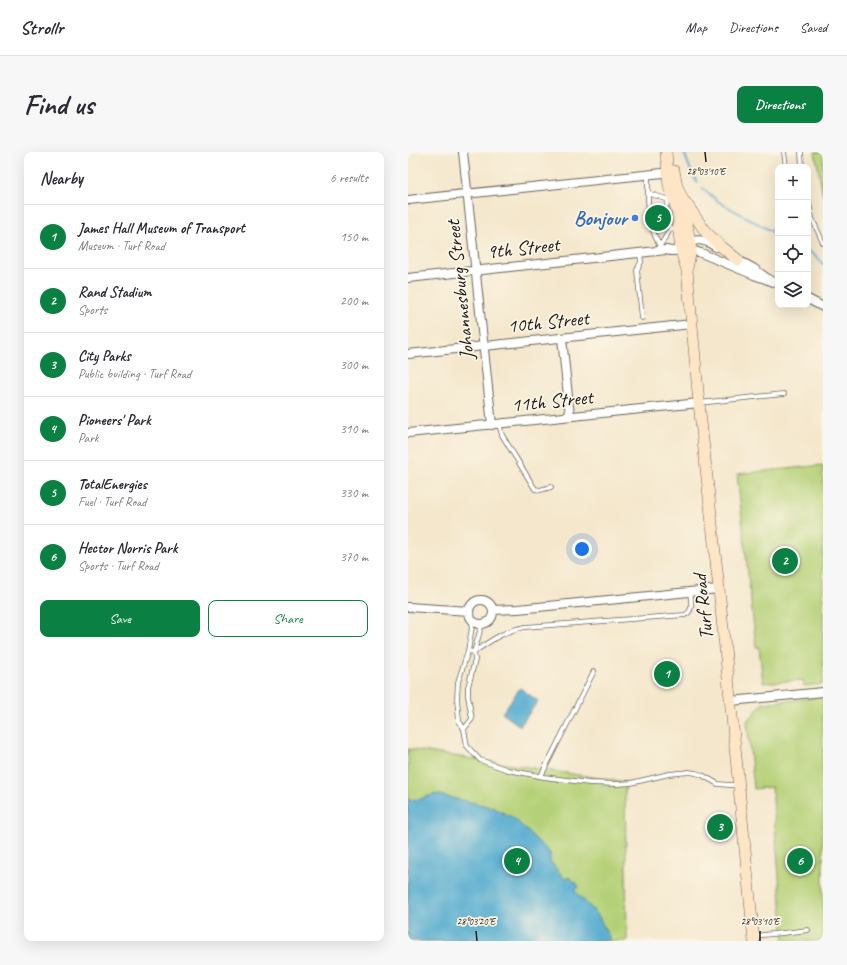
<!DOCTYPE html>
<meta charset="utf-8">
<style>
:root{--surface:#fff;--page:#f7f7f7;--text:#2b2b33;--muted:#7c7c81;--line:#e1e1e2;--accent:#0b8043}
body{margin:0;font-family:Caveat,sans-serif;background:var(--page);color:var(--text)}
.controls{position:absolute;right:12px;top:12px;display:grid;overflow:hidden;border-radius:8px;box-shadow:0 4px 16px #0002}
.controls button{width:36px;height:36px;display:grid;place-items:center;padding:0;border:0;border-bottom:1px solid var(--line);background:var(--surface);color:var(--text);font:20px sans-serif}
.you{position:absolute;left:174px;top:397px;width:14px;height:14px;margin:-10px;border:3px solid #fff;border-radius:50%;background:#1a73e8;box-shadow:0 0 0 6px #1a73e833}
.badge{display:grid;place-items:center;width:26px;height:26px;border-radius:50%;background:var(--accent);color:#fff;font-size:13px;font-weight:700}
.pin{position:absolute;translate:-50% -50%;border:2px solid #fff;box-shadow:0 1px 4px #0006}
.list{margin:0;padding:0;list-style:none}
h2{display:flex;justify-content:space-between;align-items:center;height:52px;margin:0;padding:0 16px;font-size:17px}
h2 small{font-size:13px;font-weight:400;color:var(--muted)}
.list li{display:grid;grid-template-columns:26px 1fr auto;gap:12px;align-items:center;box-sizing:border-box;height:64px;padding:0 16px;border-top:1px solid var(--line)}
.list b{display:block;font-size:15px;white-space:nowrap}
.list p{margin:0;font-size:13px;white-space:nowrap;color:var(--muted)}
.list em{font-size:13px;font-style:normal;color:var(--muted)}
.actions{display:flex;gap:8px;padding:12px 16px}
.actions a{flex:1;padding:9px 0;border:1px solid var(--accent);border-radius:8px;text-align:center;font-size:14px;color:var(--accent)}
.actions .main{background:var(--accent);color:#fff}
.icon{flex:none;width:22px;height:22px;fill:none;stroke:currentColor;stroke-width:2;stroke-linecap:round;stroke-linejoin:round}
.map{position:relative;flex:none;width:415px;height:789px;overflow:hidden;border-radius:8px}
header{display:flex;align-items:center;gap:24px;box-sizing:border-box;height:56px;padding:0 20px;background:var(--surface);border-bottom:1px solid var(--line)}
header strong{font-size:19px}
nav{display:flex;gap:22px;margin-inline-start:auto;font-size:14px}
.intro{display:flex;align-items:center;justify-content:space-between;box-sizing:border-box;height:96px;padding:0 24px}
h1{margin:0;font-size:28px}
.button{padding:10px 18px;border-radius:8px;background:var(--accent);color:#fff;font-size:14px;font-weight:700}
main{display:flex;gap:24px;padding:0 24px}
aside{flex:1;background:var(--surface);border-radius:8px;box-shadow:0 4px 16px #0002}
.map>svg:first-child{display:block}
.green{fill:#b5d178;stroke:#68764a}
.water{fill:#52abcf;stroke:#376476}
.lines{fill:none;stroke-linecap:round;stroke-linejoin:round}
.stream{stroke:#52abcf;stroke-width:2}
.service-casing{stroke:#68635a;stroke-width:5.5}
.minor-casing{stroke:#68635a;stroke-width:10}
.secondary-casing{stroke:#68635a;stroke-width:12}
.service{stroke:#fff;stroke-width:4}
.minor{stroke:#fff;stroke-width:8}
.secondary{stroke:#fde5c5;stroke-width:11}
.ticks{fill:none;stroke:#1c1c1c;stroke-width:1.5}
.shop-dot{fill:#3f7fe0;stroke:#fcf5e5;stroke-width:1.5}
.labels{text-anchor:middle;dominant-baseline:central;stroke-width:3.5;stroke-linejoin:round;paint-order:stroke}
.shop-label{font-size:20px;font-weight:bold;fill:#366cbe;stroke:#fcf5e5;text-anchor:end}
.street-label{font-size:20px;fill:#1c1c1c;stroke:#fcf5e5}
.ticks-label{font-size:10px;text-anchor:middle;fill:#1c1c1c;stroke:#fcf5e5;stroke-width:3.5;stroke-linejoin:round;paint-order:stroke}
</style>
<header>
<strong>Strollr</strong>
<nav><a>Map</a><a>Directions</a><a>Saved</a></nav>
</header>
<div class="intro"><h1>Find us</h1><a class="button">Directions</a></div>
<main>
<aside>
<h2>Nearby<small>6 results</small></h2>
<ul class="list">
<li><span class="badge">1</span><div><b>James Hall Museum of Transport</b><p>Museum · Turf Road</p></div><em>150 m</em></li>
<li><span class="badge">2</span><div><b>Rand Stadium</b><p>Sports</p></div><em>200 m</em></li>
<li><span class="badge">3</span><div><b>City Parks</b><p>Public building · Turf Road</p></div><em>300 m</em></li>
<li><span class="badge">4</span><div><b>Pioneers' Park</b><p>Park</p></div><em>310 m</em></li>
<li><span class="badge">5</span><div><b>TotalEnergies</b><p>Fuel · Turf Road</p></div><em>330 m</em></li>
<li><span class="badge">6</span><div><b>Hector Norris Park</b><p>Sports · Turf Road</p></div><em>370 m</em></li>
</ul>
<div class="actions"><a class="main">Save</a><a>Share</a></div>
</aside>
<div class="map">
<svg width="415" height="789" viewBox="0 0 415 789">
<rect width="100%" height="100%" fill="#fcf5e5"/>
<filter id="ink" filterUnits="userSpaceOnUse"><feTurbulence type="fractalNoise" baseFrequency=".025" numOctaves="2"/><feDisplacementMap in="SourceGraphic" scale="8" xChannelSelector="R" yChannelSelector="G"/><feConvolveMatrix kernelMatrix="1 2 1 2 8 2 1 2 1" color-interpolation-filters="sRGB"/></filter>
<filter id="wash" filterUnits="userSpaceOnUse"><feTurbulence type="fractalNoise" baseFrequency=".012" numOctaves="4" result="noise"/><feDisplacementMap in="SourceGraphic" scale="16" xChannelSelector="R" yChannelSelector="G"/><feGaussianBlur stdDeviation="0.9" result="paint"/><feColorMatrix in="noise" values="0 0 0 0 0 0 0 0 0 0 0 0 0 0 0 0 0 1.4 0 .05"/><feComposite in="paint" operator="in"/></filter>
<g filter="url(#wash)">
<rect width="100%" height="100%" fill="#f4e7cc"/>
<!-- green -->
<path class="green" d="M407,0H415V44Z
M415,313V532L396,534L395,528L355,531L351,495H348L329,322Z
M415,545V789H376L364,635L346,637L339,569L355,551Z
M0,597L217,630L219,789H0Z"/>
<!-- water -->
<path class="water" d="M112,536L130,549L112,574L94,561Z
M27,642L84,655L106,666L142,701V709L157,727L161,725L171,734L167,739L190,763L203,789H0V648L12,647Z"/>
<g class="lines">
<!-- stream -->
<path class="stream" d="M276,0L284,22L290,31
M294,36L311,50L370,83
M400,99L408,104L415,112"/>
</g>
</g>
<g filter="url(#ink)">
<g class="lines">
<!-- service casing -->
<g class="service-casing">
<path id="service" d="M376,0L378,15
M393,0L394,15
M240,22C240,40 239,58 244,75C246,83 250,91 254,98
M240,41L261,48
M262,45C258,54 253,66 261,74C263,76 267,78 269,80
M400,46L404,66L415,91
M252,94L263,76
M232,101L233,110L229,118L234,166
M291,251L376,242
M91,272L94,283L127,337L132,338L143,335
M65,469L60,499L50,530L49,546L51,569L56,577L59,594L72,608L100,618L136,625L181,631L209,632L223,631L261,622L281,620L288,621L294,623L310,632L321,633H330
M60,499L66,500C84,488 95,479 117,475L277,463C286,459 283,448 282,440
M56,577L64,567L60,544V535L67,508L66,500L74,472
M133,624L186,519
M345,784L375,781L400,778"/>
</g>
<!-- minor casing -->
<g class="minor-casing">
<path id="minor" d="M55,0L84,273
M0,48L264,20
M277,90C290,88 296,86 308,95
M326,106L345,116L363,129L370,132
M0,126L258,98L263,99L283,98L293,101L346,123L363,129
M400,147L415,155
M154,186L162,264
M0,202L284,172
M0,281L291,251
M61 460a12 12 0 1 1 24 0a12 12 0 1 1-24 0Z
M0,455L61,459
M85,458L110,457L311,437
M323,549L415,540"/>
</g>
<!-- secondary casing -->
<g class="secondary-casing">
<path id="secondary" d="M258,0L261,35L267,51L269,61L273,99L279,118L291,251L309,419L311,437L327,595L346,789
M266,19L269,34L275,48L279,72L283,98L279,116
M278,51L297,79L309,91L330,108"/>
</g>
<!-- service -->
<use href="#service" class="service"/>
<!-- minor -->
<use href="#minor" class="minor"/>
<!-- secondary -->
<use href="#secondary" class="secondary"/>
</g>
</g>
<!-- ticks -->
<path class="ticks" d="M297,0L298,10M68,779L69,789M352,779V789"/>
<!-- markers -->
<circle class="shop-dot" cx="227" cy="66" r="4"/>
<g class="labels">
<!-- shop labels -->
<g class="shop-label">
<text x="219" y="66">Bonjour</text>
</g>
<!-- street labels -->
<g class="street-label">
<text transform="translate(115 96) rotate(-6)">9th Street</text>
<text transform="translate(52 138) rotate(-96)">Johannesburg Street</text>
<text transform="translate(140 170) rotate(-6)">10th Street</text>
<text transform="translate(144 249) rotate(-6)">11th Street</text>
<text transform="translate(295 455) rotate(-96)">Turf Road</text>
</g>
</g>
<g class="ticks-label">
<text x="298" y="23">28°03'10"E</text>
<text x="68" y="773">28°03'20"E</text>
<text x="352" y="773">28°03'10"E</text>
</g>
</svg>
<div class="controls">
<button>+</button>
<button>−</button>
<button><svg class="icon" aria-label="locate" viewBox="0 0 24 24"><circle cx="12" cy="12" r="6"/><path d="M12 2v4M12 18v4M2 12h4M18 12h4"/></svg></button>
<button><svg class="icon" aria-label="layers" viewBox="0 0 24 24"><path d="M12 4l9 5-9 5-9-5zM3 14l9 5 9-5"/></svg></button>
</div>
<div class="you"></div>
<div class="pin badge" style="left:259px;top:522px">1</div>
<div class="pin badge" style="left:377px;top:409px">2</div>
<div class="pin badge" style="left:312px;top:675px">3</div>
<div class="pin badge" style="left:109px;top:709px">4</div>
<div class="pin badge" style="left:250px;top:66px">5</div>
<div class="pin badge" style="left:392px;top:709px">6</div>
</div>
</main>
